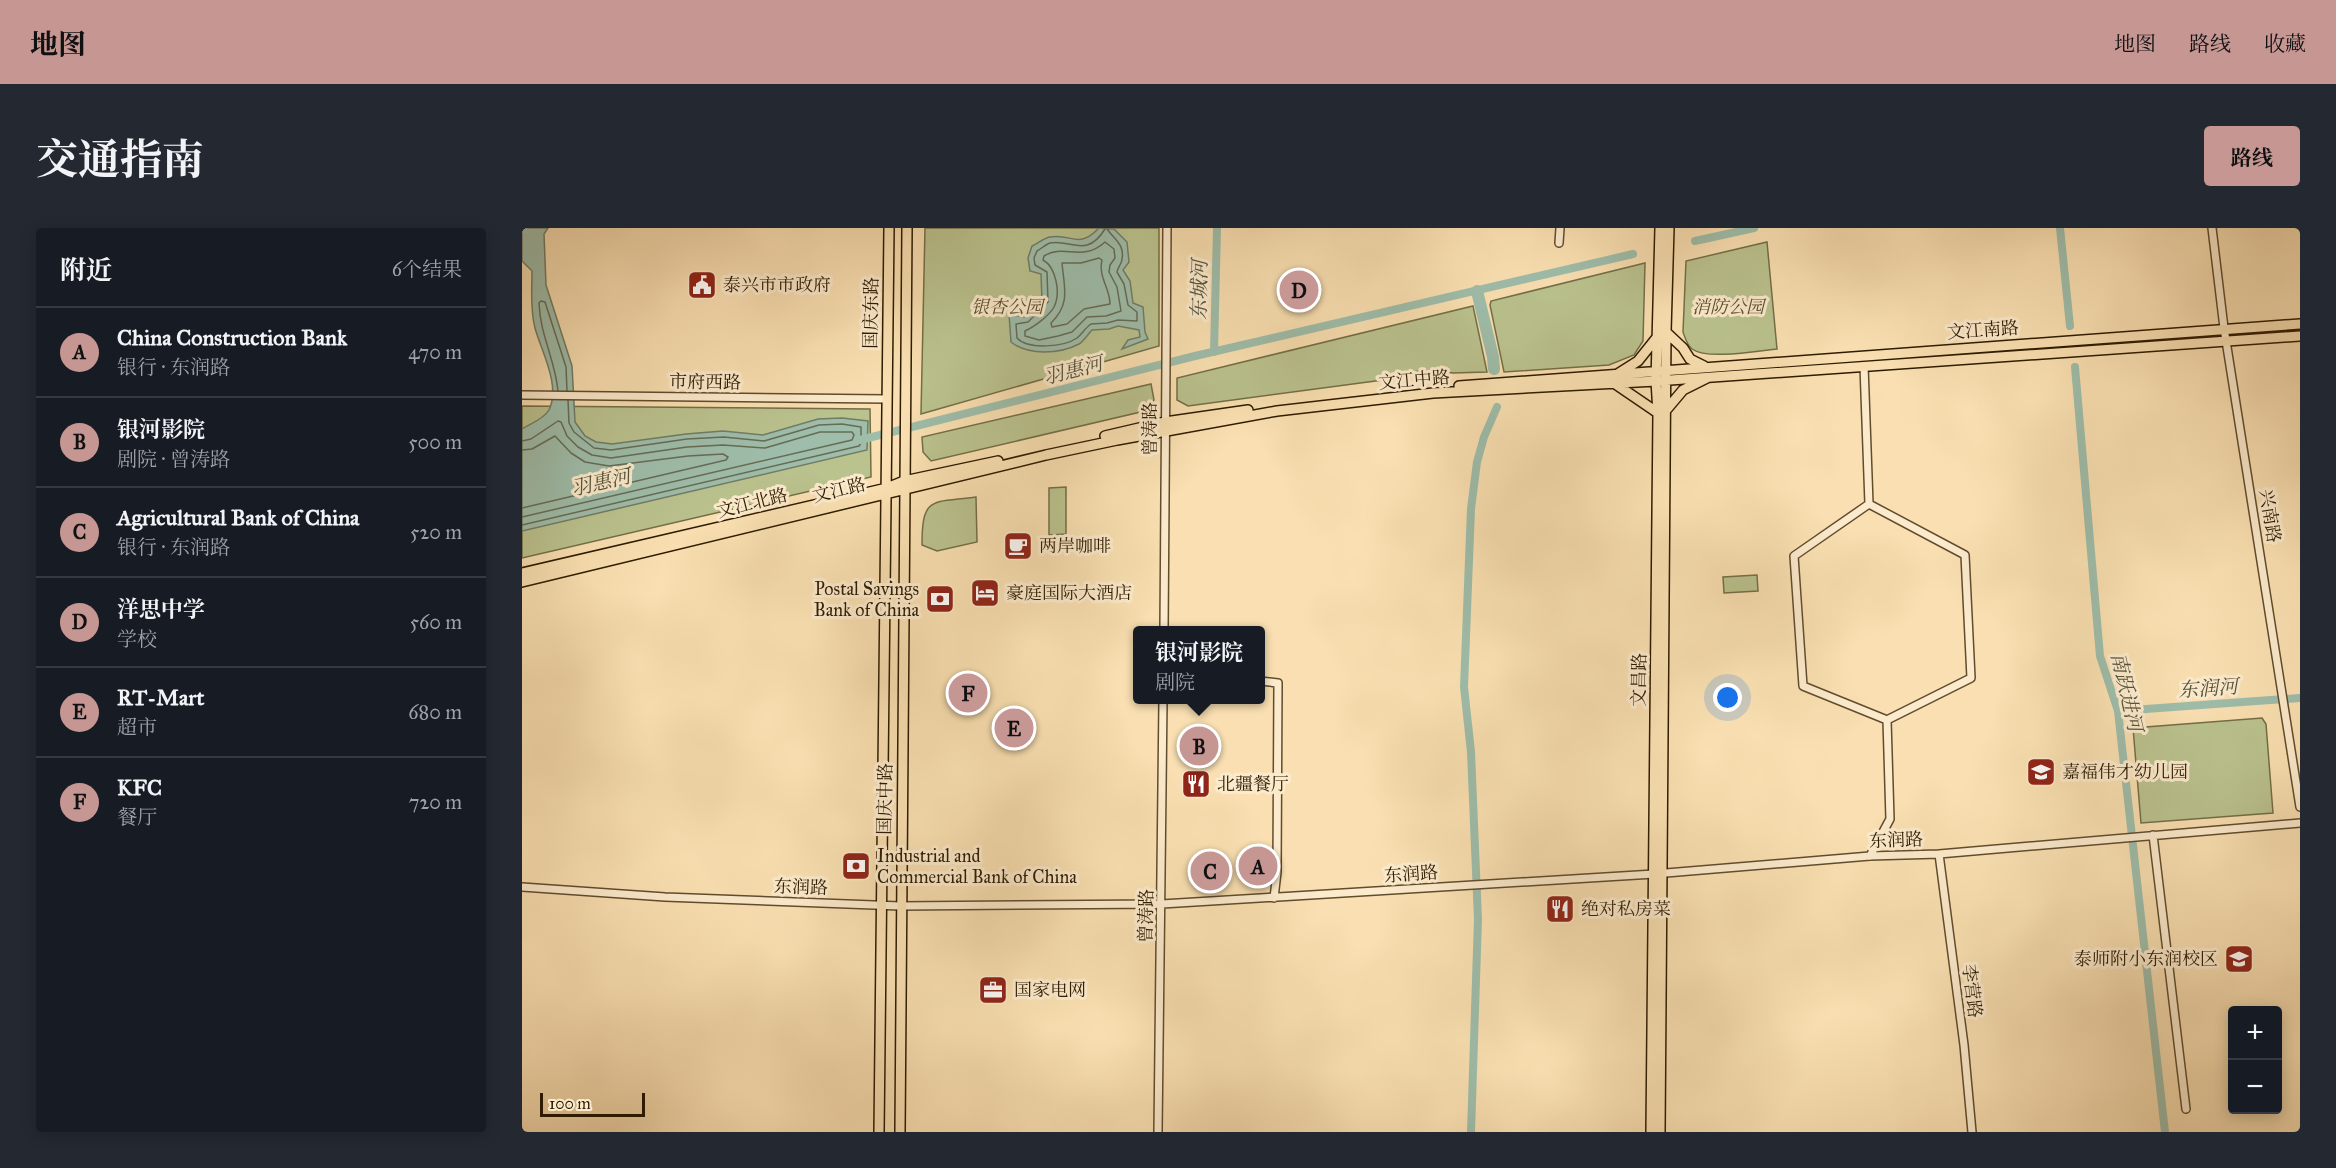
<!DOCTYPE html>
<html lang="zh">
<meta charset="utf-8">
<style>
:root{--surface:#171b24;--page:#242831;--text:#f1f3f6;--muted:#9ea1a6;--line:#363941;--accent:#c59692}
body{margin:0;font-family:"IM FELL Great Primer","Noto Serif SC",serif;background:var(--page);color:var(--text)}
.controls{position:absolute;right:18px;bottom:18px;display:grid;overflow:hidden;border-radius:6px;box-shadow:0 3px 15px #0003}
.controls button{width:54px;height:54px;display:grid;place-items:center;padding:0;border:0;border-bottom:2px solid var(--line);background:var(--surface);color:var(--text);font:30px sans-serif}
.scale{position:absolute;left:18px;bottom:15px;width:105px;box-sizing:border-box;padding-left:6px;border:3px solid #2e1b00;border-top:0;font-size:16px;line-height:21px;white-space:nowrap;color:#2e1b00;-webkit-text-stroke:4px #fbeacc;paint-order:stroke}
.you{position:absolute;left:1206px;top:470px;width:21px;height:21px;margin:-15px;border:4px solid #fff;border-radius:50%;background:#1a73e8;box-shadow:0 0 0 9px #1a73e833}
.badge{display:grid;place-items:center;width:39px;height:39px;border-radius:50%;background:var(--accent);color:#111;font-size:20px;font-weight:700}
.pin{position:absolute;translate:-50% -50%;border:3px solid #fff;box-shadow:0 2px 6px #0006}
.popup{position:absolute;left:611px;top:398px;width:132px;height:78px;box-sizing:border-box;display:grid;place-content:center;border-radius:6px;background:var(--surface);filter:drop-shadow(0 2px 4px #0005);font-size:20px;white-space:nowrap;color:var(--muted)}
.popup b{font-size:22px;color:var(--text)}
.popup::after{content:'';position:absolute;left:50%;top:100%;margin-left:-12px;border:12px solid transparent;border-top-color:var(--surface)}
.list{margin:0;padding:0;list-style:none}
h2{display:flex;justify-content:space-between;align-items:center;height:78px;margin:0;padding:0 24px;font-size:26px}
h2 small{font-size:20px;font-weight:400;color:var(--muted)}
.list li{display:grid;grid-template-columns:39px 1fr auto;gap:18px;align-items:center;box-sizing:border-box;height:90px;padding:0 24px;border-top:2px solid var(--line)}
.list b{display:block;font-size:22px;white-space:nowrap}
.list p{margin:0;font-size:20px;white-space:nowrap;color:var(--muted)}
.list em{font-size:20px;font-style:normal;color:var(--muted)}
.map{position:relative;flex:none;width:1778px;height:904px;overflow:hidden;border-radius:6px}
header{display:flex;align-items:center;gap:36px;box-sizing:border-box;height:84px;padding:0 30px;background:var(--accent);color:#111}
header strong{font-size:28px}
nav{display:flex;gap:33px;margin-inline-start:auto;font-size:21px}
.intro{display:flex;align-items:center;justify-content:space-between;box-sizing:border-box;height:144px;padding:0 36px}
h1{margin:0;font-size:42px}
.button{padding:15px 27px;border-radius:6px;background:var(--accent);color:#111;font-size:21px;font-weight:700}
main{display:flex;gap:36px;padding:0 36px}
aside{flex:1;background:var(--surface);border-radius:6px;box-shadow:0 3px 15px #0003}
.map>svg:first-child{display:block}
.green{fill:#bac28e;stroke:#746e47;stroke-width:1.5}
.water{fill:#9ebdaa;stroke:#717c66;stroke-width:1.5}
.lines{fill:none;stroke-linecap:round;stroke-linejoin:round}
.shore{stroke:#666c55;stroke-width:1.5}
.canal{stroke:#9ebdaa;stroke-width:8}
.river{stroke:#9ebdaa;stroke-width:12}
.minor-casing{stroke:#614c2c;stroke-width:10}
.major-casing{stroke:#2e1b00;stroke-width:12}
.minor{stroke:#fbeacc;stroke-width:7}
.major{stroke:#f9dfb1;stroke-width:9}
.labels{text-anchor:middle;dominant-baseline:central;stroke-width:6;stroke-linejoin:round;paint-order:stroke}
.poi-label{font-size:18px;fill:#2e1b00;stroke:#fbeacc;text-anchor:start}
.park-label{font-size:18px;font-style:italic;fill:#584d2b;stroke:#fbeacc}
.street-label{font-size:18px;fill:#2e1b00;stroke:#fbeacc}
.water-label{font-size:20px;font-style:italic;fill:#55543c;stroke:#fbeacc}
</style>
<header>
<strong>地图</strong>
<nav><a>地图</a><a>路线</a><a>收藏</a></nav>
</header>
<div class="intro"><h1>交通指南</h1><a class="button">路线</a></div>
<main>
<aside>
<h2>附近<small>6个结果</small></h2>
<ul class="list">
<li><span class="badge">A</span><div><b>China Construction Bank</b><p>银行 · 东润路</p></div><em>470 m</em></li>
<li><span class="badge">B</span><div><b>银河影院</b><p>剧院 · 曾涛路</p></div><em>500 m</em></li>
<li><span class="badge">C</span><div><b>Agricultural Bank of China</b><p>银行 · 东润路</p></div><em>520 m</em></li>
<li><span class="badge">D</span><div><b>洋思中学</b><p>学校</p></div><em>560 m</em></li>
<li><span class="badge">E</span><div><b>RT-Mart</b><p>超市</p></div><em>680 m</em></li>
<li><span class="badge">F</span><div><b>KFC</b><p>餐厅</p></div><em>720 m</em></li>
</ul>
</aside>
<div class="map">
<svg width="1778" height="904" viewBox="0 0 1778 904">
<rect width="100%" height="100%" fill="#f9dfb1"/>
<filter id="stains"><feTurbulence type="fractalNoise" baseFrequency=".00333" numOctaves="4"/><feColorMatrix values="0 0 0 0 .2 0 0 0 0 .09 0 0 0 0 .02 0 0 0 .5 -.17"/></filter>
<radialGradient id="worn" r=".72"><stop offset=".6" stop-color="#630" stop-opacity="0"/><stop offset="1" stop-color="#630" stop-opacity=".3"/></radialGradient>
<!-- green -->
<path class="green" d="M403,0H637V118L399,186Z
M1245,14L1255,121C1235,123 1185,132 1170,121C1165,117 1163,110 1161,104L1164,33Z
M1123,35L1121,113L1112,127L1087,137L982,144L968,77L969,73Z
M951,78L965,144L931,145L911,142L889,144L861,152L666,178L655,172V150Z
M629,156L632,172L627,182L409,233L401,224L400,209Z
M0,178L348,181L349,249L0,330Z
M544,259V306L527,307V260Z
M454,269L455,314L415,323L400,317C400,267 410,275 454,269Z
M1235,347L1236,363L1202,365L1201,349Z
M1740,490L1744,496L1751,585L1619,595L1611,500Z"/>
<!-- water -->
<path class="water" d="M0,0H26L22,6L24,57L50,138L53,194L63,208L74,214L90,216L164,206L201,203L241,207L296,191L320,190L346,193L345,222L0,303V201C8,196 22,191 27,182C39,157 19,123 13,100C8,82 10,61 10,43L0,33Z
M577,0L592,1L605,14L607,34L601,42L608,53L611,75L621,79L623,104L626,111L600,121L606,112L618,109L617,102L596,98L587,101L570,102C566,106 562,113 557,116C538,126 506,128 489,114L487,86L502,89L520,73L519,46L508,43L506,30L510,18C515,16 522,10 528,9C550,5 556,22 577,0Z"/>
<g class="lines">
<!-- shore -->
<path class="shore" d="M581,0L583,1C564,31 550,11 528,15C524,16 519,21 515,23L512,30L513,37L525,44L526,74L506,94L494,96L495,110C506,122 542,119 555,110C560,106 563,100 569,96L585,95L596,92L615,93V84L606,77L602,56L595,44C596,38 600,36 600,31C603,17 592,11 585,1L587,0
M583,14L592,21L593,30L588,37L587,44L595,59L599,83L584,88L565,89L550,104L536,108L517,112L503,108V103C512,99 527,88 532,79C539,65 534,39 521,32L522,28C542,15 560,35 583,14Z
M577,30L580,32C576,49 588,60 588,76L562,81L545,96L530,99L529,95C549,76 542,59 540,35H559Z
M36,163C33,131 18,107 17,75L19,73L23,74L44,139L45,163
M0,213L9,211L36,193L39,194L45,208L56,219L70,227L89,230L165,219L201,217L243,220L298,204H330L332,207L330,212L0,289
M0,222L10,221L33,208L49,225L63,234L87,238L166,228L201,226L206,229L204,232L0,280
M0,297L337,218L339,215V199L320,196L297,197L242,213L202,209L165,211L89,222L72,220L52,204L47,195L46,172"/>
<!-- canal -->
<path class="canal" d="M1538,0L1548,98
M1173,13L1232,0
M692,124L695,0
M1553,139L1578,428L1596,483L1643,904
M338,212L673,128L1111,26
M1596,483L1778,470
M949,904L956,691L949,524L942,459L949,281L955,234L962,209L975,179"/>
<!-- river -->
<path class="river" d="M955,63L971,129L972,141"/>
<!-- minor casing -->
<g class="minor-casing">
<path id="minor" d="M1690,0L1702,100L1778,579
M1037,15L1038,0
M1342,138L1347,276L1272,328L1281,458L1365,492L1368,591L1348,628
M0,167L365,171
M1347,276L1443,327L1449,450L1365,492
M642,402L645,0
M738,453L756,455L755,644L752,670
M1631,607L1664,881
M1417,626L1442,817L1450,904
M0,659L143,669L378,678L640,676L1132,646L1348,628L1417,626L1778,595
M636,904L641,472"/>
</g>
<!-- major casing -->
<g class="major-casing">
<path id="major" d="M1144,104L1161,120L1168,131L1182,138
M1097,145L1116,133L1136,108
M1092,155L1136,185
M937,158L1778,96
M1145,181L1161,162L1185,150
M583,208L643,194L726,182
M0,345L365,260L382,253L476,233
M0,354L524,227L595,212L755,183L911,165L1134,153L1778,108
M357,904L367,0
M378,904L385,0
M1129,904L1136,185L1134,153L1138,0
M1138,904L1144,104L1147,0"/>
</g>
<!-- minor -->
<use href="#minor" class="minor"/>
<!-- major -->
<use href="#major" class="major"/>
</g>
<!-- icons -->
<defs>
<g id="civic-square" transform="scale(1.5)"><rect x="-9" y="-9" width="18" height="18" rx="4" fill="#8f2418" stroke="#fbeacc"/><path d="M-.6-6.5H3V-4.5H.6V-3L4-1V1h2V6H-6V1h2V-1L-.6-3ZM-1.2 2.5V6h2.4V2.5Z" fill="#fff"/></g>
<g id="cafe-square" transform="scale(1.5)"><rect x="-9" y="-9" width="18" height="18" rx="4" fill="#8f2418" stroke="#fbeacc"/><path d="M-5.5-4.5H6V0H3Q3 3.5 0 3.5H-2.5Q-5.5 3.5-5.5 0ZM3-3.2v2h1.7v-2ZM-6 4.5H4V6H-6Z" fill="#fff"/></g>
<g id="hotel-square" transform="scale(1.5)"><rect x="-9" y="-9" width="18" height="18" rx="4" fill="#8f2418" stroke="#fbeacc"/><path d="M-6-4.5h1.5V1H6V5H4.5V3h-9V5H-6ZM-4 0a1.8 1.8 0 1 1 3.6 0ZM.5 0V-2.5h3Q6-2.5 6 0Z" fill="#fff"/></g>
<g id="bank-square" transform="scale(1.5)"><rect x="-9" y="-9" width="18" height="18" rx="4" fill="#8f2418" stroke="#fbeacc"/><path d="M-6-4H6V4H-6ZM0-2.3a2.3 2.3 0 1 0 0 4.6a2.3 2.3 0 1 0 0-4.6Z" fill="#fff"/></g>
<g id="school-square" transform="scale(1.5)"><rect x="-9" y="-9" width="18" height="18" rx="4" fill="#8f2418" stroke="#fbeacc"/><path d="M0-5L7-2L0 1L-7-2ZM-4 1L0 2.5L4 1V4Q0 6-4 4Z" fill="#fff"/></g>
<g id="restaurant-square" transform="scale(1.5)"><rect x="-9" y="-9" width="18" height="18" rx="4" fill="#8f2418" stroke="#fbeacc"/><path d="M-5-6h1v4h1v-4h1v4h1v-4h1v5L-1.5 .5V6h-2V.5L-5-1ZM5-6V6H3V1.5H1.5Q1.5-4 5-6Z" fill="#fff"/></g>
<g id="office-square" transform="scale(1.5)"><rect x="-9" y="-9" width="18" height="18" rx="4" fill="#8f2418" stroke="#fbeacc"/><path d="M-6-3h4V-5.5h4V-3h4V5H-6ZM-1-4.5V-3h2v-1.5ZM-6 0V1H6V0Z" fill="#fff"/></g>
</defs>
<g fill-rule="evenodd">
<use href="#civic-square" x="180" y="57"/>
<use href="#cafe-square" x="496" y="318"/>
<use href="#hotel-square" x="463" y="365"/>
<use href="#bank-square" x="418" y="371"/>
<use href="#school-square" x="1519" y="544"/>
<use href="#restaurant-square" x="674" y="556"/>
<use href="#bank-square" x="334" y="638"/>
<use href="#restaurant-square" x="1038" y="681"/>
<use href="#school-square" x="1717" y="731"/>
<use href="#office-square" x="471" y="762"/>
</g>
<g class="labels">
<!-- poi labels -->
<g class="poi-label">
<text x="201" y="57">泰兴市市政府</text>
<text x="517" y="318">两岸咖啡</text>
<text x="397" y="361" text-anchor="end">Postal Savings<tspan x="397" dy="21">Bank of China</tspan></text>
<text x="484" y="365">豪庭国际大酒店</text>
<text x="1540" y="544">嘉福伟才幼儿园</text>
<text x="695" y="556">北疆餐厅</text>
<text x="355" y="628">Industrial and<tspan x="355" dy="21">Commercial Bank of China</tspan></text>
<text x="1059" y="681">绝对私房菜</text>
<text x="1696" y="731" text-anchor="end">泰师附小东润校区</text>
<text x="492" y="762">国家电网</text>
</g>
<!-- park labels -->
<g class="park-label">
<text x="485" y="79">银杏公园</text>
<text x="1206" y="79">消防公园</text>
</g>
<!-- street labels -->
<g class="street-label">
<text transform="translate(349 85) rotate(-89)">国庆东路</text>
<text transform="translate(1461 102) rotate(-4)">文江南路</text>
<text transform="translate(892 152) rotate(-5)">文江中路</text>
<text transform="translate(183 154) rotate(1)">市府西路</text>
<text transform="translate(628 201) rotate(-90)">曾涛路</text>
<text transform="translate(317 262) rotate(-14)">文江路</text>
<text transform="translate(230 275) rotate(-14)">文江北路</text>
<text transform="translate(1748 288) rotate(81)">兴南路</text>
<text transform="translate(1117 452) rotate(-89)">文昌路</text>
<text transform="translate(363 571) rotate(-89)">国庆中路</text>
<text transform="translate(1374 612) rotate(-2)">东润路</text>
<text transform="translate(889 646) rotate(-4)">东润路</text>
<text transform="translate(279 659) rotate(2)">东润路</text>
<text transform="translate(624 688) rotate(-89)">曾涛路</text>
<text transform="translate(1450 763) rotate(83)">李营路</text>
</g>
<!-- water labels -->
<g class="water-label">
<text transform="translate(677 62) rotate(-89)">东城河</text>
<text transform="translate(551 142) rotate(-14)">羽惠河</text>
<text transform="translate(79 254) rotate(-13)">羽惠河</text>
<text transform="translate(1686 460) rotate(-4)">东润河</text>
<text transform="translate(1605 464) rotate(77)">南跃进河</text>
</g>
</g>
<rect width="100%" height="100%" filter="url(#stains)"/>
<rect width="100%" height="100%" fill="url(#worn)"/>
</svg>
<div class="controls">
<button>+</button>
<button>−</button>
</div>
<div class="scale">100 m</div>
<div class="you"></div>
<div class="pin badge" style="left:736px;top:638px">A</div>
<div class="pin badge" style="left:677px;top:518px">B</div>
<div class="popup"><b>银河影院</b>剧院</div>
<div class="pin badge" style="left:688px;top:643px">C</div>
<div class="pin badge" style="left:777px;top:62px">D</div>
<div class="pin badge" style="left:492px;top:500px">E</div>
<div class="pin badge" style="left:446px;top:465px">F</div>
</div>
</main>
